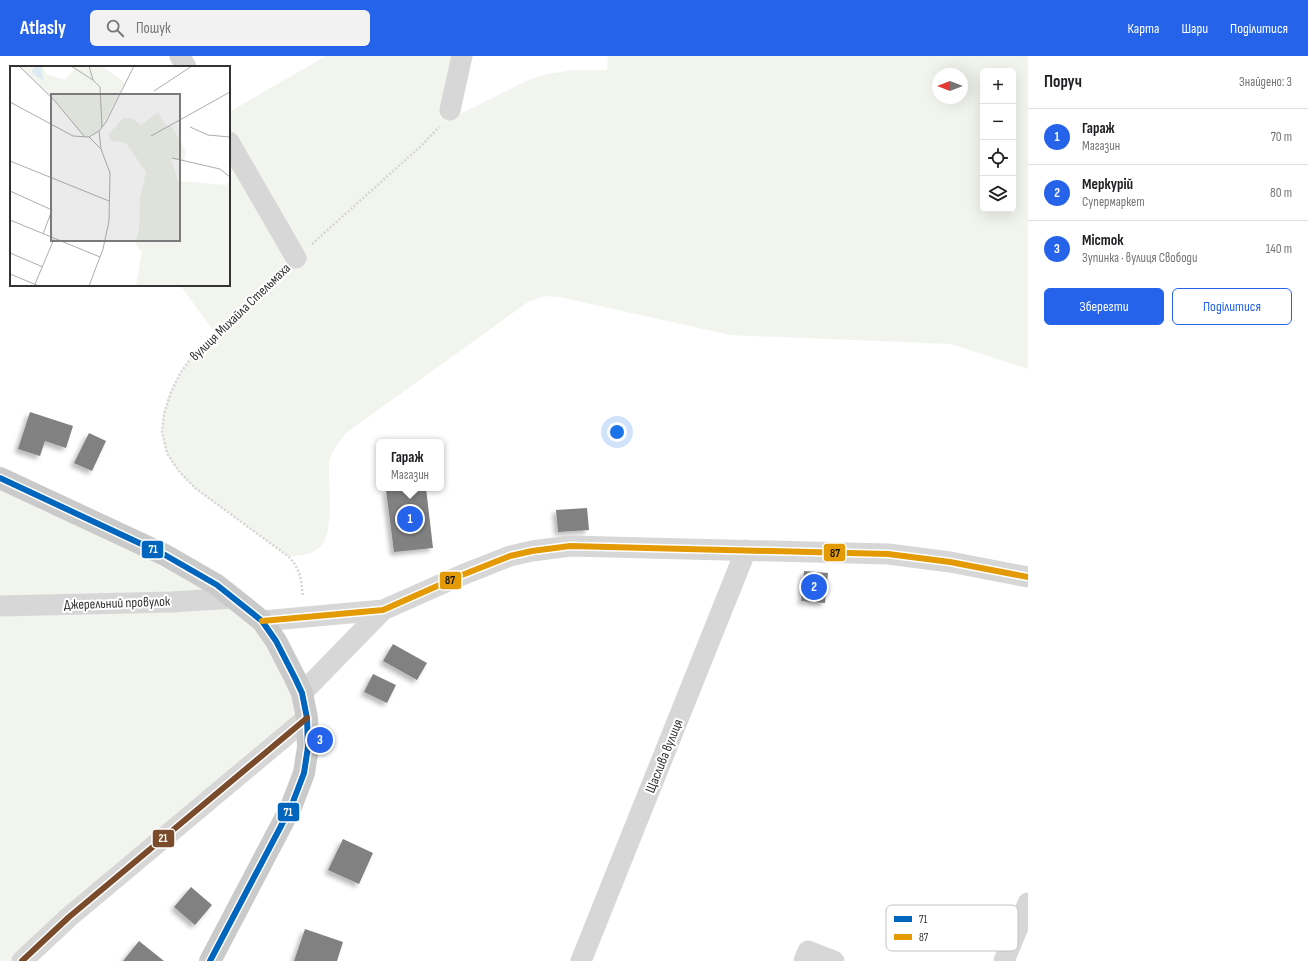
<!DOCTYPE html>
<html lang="uk">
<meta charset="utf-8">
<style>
:root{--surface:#fff;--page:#f2f2f2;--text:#202124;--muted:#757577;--line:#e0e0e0;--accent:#2563eb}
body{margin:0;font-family:"Sofia Sans Condensed",sans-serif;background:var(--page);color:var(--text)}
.controls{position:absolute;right:12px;top:12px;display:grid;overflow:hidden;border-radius:6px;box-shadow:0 4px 16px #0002}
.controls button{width:36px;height:36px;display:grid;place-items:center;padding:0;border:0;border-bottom:1px solid var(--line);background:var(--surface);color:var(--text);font:20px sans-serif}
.compass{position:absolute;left:932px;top:12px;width:36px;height:36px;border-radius:50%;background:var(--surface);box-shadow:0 4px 16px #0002;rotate:270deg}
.you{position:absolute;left:617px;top:376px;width:14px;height:14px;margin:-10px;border:3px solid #fff;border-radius:50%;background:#1a73e8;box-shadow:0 0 0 6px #1a73e833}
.badge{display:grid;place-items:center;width:26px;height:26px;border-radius:50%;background:var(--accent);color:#fff;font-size:13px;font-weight:700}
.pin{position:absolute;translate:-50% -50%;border:2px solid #fff;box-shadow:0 1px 4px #0006}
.popup{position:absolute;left:376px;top:383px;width:68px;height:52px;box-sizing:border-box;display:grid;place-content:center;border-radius:6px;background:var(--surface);filter:drop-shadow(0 1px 3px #0005);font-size:13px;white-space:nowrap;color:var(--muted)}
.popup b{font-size:15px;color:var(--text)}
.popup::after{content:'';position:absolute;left:50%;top:100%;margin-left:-8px;border:8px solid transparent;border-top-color:var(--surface)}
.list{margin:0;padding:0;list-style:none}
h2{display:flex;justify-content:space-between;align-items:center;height:52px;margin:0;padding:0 16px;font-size:17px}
h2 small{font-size:13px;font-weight:400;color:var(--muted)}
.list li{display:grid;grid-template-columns:26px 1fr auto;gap:12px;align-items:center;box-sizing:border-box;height:56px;padding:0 16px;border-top:1px solid var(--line)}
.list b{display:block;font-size:15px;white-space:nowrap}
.list p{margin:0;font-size:13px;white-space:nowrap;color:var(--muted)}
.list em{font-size:13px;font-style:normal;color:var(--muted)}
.actions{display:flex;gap:8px;padding:12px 16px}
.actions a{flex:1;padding:9px 0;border:1px solid var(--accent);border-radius:6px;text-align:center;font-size:14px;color:var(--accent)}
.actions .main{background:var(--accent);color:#fff}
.icon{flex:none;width:22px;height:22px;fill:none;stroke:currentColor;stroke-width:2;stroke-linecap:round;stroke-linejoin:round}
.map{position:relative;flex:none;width:1028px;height:905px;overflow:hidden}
header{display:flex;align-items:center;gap:24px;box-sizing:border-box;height:56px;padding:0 20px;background:var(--accent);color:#fff}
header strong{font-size:19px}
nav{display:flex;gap:22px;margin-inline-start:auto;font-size:14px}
.search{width:280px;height:36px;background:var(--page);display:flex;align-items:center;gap:10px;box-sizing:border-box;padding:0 14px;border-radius:6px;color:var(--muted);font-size:15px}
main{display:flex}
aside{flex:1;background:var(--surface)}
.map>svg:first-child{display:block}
.green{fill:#f1f5ed;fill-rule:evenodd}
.building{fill:#818181;filter:url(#shadow)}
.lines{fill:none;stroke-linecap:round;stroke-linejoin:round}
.path{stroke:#d6d6d6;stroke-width:2.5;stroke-dasharray:2 2;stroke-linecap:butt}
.minor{stroke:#d7d7d7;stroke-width:21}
.major{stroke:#cacaca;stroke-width:22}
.bus-1-casing{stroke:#fff;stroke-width:9}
.bus-2-casing{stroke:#fff;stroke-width:9}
.bus-3-casing{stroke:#fff;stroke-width:9}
.bus-1{stroke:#0065bd;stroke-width:6}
.bus-2{stroke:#e39a05;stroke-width:6}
.bus-3{stroke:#7a4b2a;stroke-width:6}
.labels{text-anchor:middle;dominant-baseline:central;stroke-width:4;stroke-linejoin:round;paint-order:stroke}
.street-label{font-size:14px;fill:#333;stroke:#fff}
.inset-road{fill:none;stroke:#adadad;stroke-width:1}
.view{fill:#7a7a7a;fill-opacity:0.15;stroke:#7a7a7a;stroke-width:2}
.inset-edge{fill:none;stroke:#333;stroke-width:2}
.key{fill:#fff;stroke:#c2c2c2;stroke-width:1}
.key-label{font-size:11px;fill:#333}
.line-badge{stroke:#fff;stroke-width:1.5}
.badge-label{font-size:11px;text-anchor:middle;font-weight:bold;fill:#fff}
.pale-badge-label{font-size:11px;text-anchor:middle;font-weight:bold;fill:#111}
</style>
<header>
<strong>Atlasly</strong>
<div class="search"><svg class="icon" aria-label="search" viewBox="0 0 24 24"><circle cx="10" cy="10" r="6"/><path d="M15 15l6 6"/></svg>Пошук</div>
<nav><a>Карта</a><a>Шари</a><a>Поділитися</a></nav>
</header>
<main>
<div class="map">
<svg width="1028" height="905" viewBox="0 0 1028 905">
<defs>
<filter id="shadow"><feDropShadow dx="-3.5" dy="3.5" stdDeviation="2" flood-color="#0004"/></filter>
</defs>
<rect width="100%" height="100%" fill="#fff"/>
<!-- green -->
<path class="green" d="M326,0H462L450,54L444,66L528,24L547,18L574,14H607L608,0H1028V313L951,288L730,279L559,241L544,240L528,246L346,377C341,384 332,393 330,403C326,424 338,482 316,494C308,499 298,499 289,501C270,487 251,473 232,459C208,442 180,425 167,397C152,362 174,322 196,296C201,289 209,283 215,277L180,229H229V56ZM983,15H1013V153H983ZM938,18H962V42H938Z
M0,422L165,499L262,565L307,662L22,905H0Z"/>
<!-- building -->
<path class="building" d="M30,356L73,370L66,392L45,385L40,400L18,393Z
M89,377L106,385L92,415L74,407Z
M406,432H426L433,492L394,496L386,434Z
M587,452L589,474L558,476L556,454Z
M804,515L828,517L825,547L801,545Z
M393,588L427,607L417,624L383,605Z
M373,618L396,629L387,647L364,636Z
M343,783L373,797L359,828L328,814Z
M191,831L212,849L195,869L174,851Z
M305,873L343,886L337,905H294Z
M139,885L164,905H123Z"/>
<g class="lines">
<!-- path -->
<path class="path" d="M312,188L421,90L439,71
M281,216L196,295L181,316L171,336L164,358L162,376L167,397L178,414L195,432L289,501C301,514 301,524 303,541"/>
<!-- minor -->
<path class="minor" d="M180,0L186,11
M450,54L462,0
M229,86L296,202
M0,550L172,546L234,542
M262,565L383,554L462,519L510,500L532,495L570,490L888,498L950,506L1028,521
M302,637L383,554
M22,905L69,861L307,662
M581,905L746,494
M804,905L808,895L834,905
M1004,905L1028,847"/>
<!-- major -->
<path class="major" d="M0,422L165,499L217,529L262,565L276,585L295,622L302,637L307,662L308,691L304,717L291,751L210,905"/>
<!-- bus-1 casing -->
<g class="bus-1-casing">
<path id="bus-1" d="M0,422L165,499L217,529L262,565L276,585L295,622L302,637L307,662L308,691L304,717L291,751L210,905"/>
</g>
<!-- bus-2 casing -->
<g class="bus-2-casing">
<path id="bus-2" d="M262,565L383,554L462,519L510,500L532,495L570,490L888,498L950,506L1028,521"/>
</g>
<!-- bus-3 casing -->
<g class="bus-3-casing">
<path id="bus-3" d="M22,905L69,861L307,662"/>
</g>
<!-- bus-1 -->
<use href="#bus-1" class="bus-1"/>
<!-- bus-2 -->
<use href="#bus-2" class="bus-2"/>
<!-- bus-3 -->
<use href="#bus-3" class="bus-3"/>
</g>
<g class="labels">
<!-- street labels -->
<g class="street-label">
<text transform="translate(240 256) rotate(-44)">вулиця Михайла Стельмаха</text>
<text transform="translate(117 547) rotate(-2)">Джерельний провулок</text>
<text transform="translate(664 700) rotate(-68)">Щаслива вулиця</text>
</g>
</g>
<!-- overview -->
<g transform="translate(10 10)">
<rect width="220" height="220" fill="#fff"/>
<path d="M9,0H33L36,8L55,14L67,0L93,1L115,17L89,65L75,72L44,34ZM148,46L157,61L161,59L176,85L174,95L161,92L168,115L216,119L220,116V220H126L132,186L125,177L129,164L130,132L136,106L116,77L102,75L98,69L113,52H122L131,59Z" fill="#f1f5ed"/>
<path d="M25,0H31L33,15L22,6Z" fill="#dceaf4"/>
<path class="inset-road" d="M9,0L44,34L74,70M61,0L83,14L90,21L92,61M79,0L83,14M144,25L182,0M0,36L63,70L79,71L89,65L96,56L124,0M180,61L198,69L220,71M141,70L220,26M79,71L91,83M162,92L210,103L220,111M0,95L99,135M0,125L42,144L33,168M0,154L90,191M0,187L33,201M0,208L29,220M25,218L44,173M79,220L93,183L99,155L100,107L91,83L89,65"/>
<path class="view" d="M41,28H170V175H41Z"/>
<rect width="220" height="220" class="inset-edge"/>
</g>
<!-- legend -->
<rect x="886" y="849" width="132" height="46" rx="6" class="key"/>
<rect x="894" y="860" width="18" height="6" fill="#0065bd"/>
<rect x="894" y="878" width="18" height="6" fill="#e39a05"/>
<g class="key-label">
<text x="919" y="867">71</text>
<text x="919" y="885">87</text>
</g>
<g class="line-badge">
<rect x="141" y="484" width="23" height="19" rx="4" fill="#0065bd"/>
<rect x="823" y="487" width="23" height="19" rx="4" fill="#e39a05"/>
<rect x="439" y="515" width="23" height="19" rx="4" fill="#e39a05"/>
<rect x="277" y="746" width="23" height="20" rx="4" fill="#0065bd"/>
<rect x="152" y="773" width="23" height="19" rx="4" fill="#7a4b2a"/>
</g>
<g class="badge-label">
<text x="153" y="497">71</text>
<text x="288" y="760">71</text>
<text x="163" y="786">21</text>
</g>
<g class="pale-badge-label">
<text x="835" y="501">87</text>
<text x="450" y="528">87</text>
</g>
</svg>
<div class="controls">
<button>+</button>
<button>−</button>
<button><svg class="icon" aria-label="locate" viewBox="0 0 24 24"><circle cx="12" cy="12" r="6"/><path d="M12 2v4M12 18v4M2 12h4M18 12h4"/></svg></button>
<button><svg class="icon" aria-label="layers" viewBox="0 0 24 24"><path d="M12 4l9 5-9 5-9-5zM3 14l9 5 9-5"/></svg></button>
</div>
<svg class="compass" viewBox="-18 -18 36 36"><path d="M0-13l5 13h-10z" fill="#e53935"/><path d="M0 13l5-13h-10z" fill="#757577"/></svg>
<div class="you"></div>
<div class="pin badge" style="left:410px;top:463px">1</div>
<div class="popup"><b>Гараж</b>Магазин</div>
<div class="pin badge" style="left:814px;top:531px">2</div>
<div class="pin badge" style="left:320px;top:684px">3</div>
</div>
<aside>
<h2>Поруч<small>Знайдено: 3</small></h2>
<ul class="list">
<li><span class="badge">1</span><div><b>Гараж</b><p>Магазин</p></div><em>70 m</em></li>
<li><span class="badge">2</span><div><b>Меркурій</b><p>Супермаркет</p></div><em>80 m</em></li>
<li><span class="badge">3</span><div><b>Місток</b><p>Зупинка · вулиця Свободи</p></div><em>140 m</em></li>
</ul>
<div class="actions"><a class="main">Зберегти</a><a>Поділитися</a></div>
</aside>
</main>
